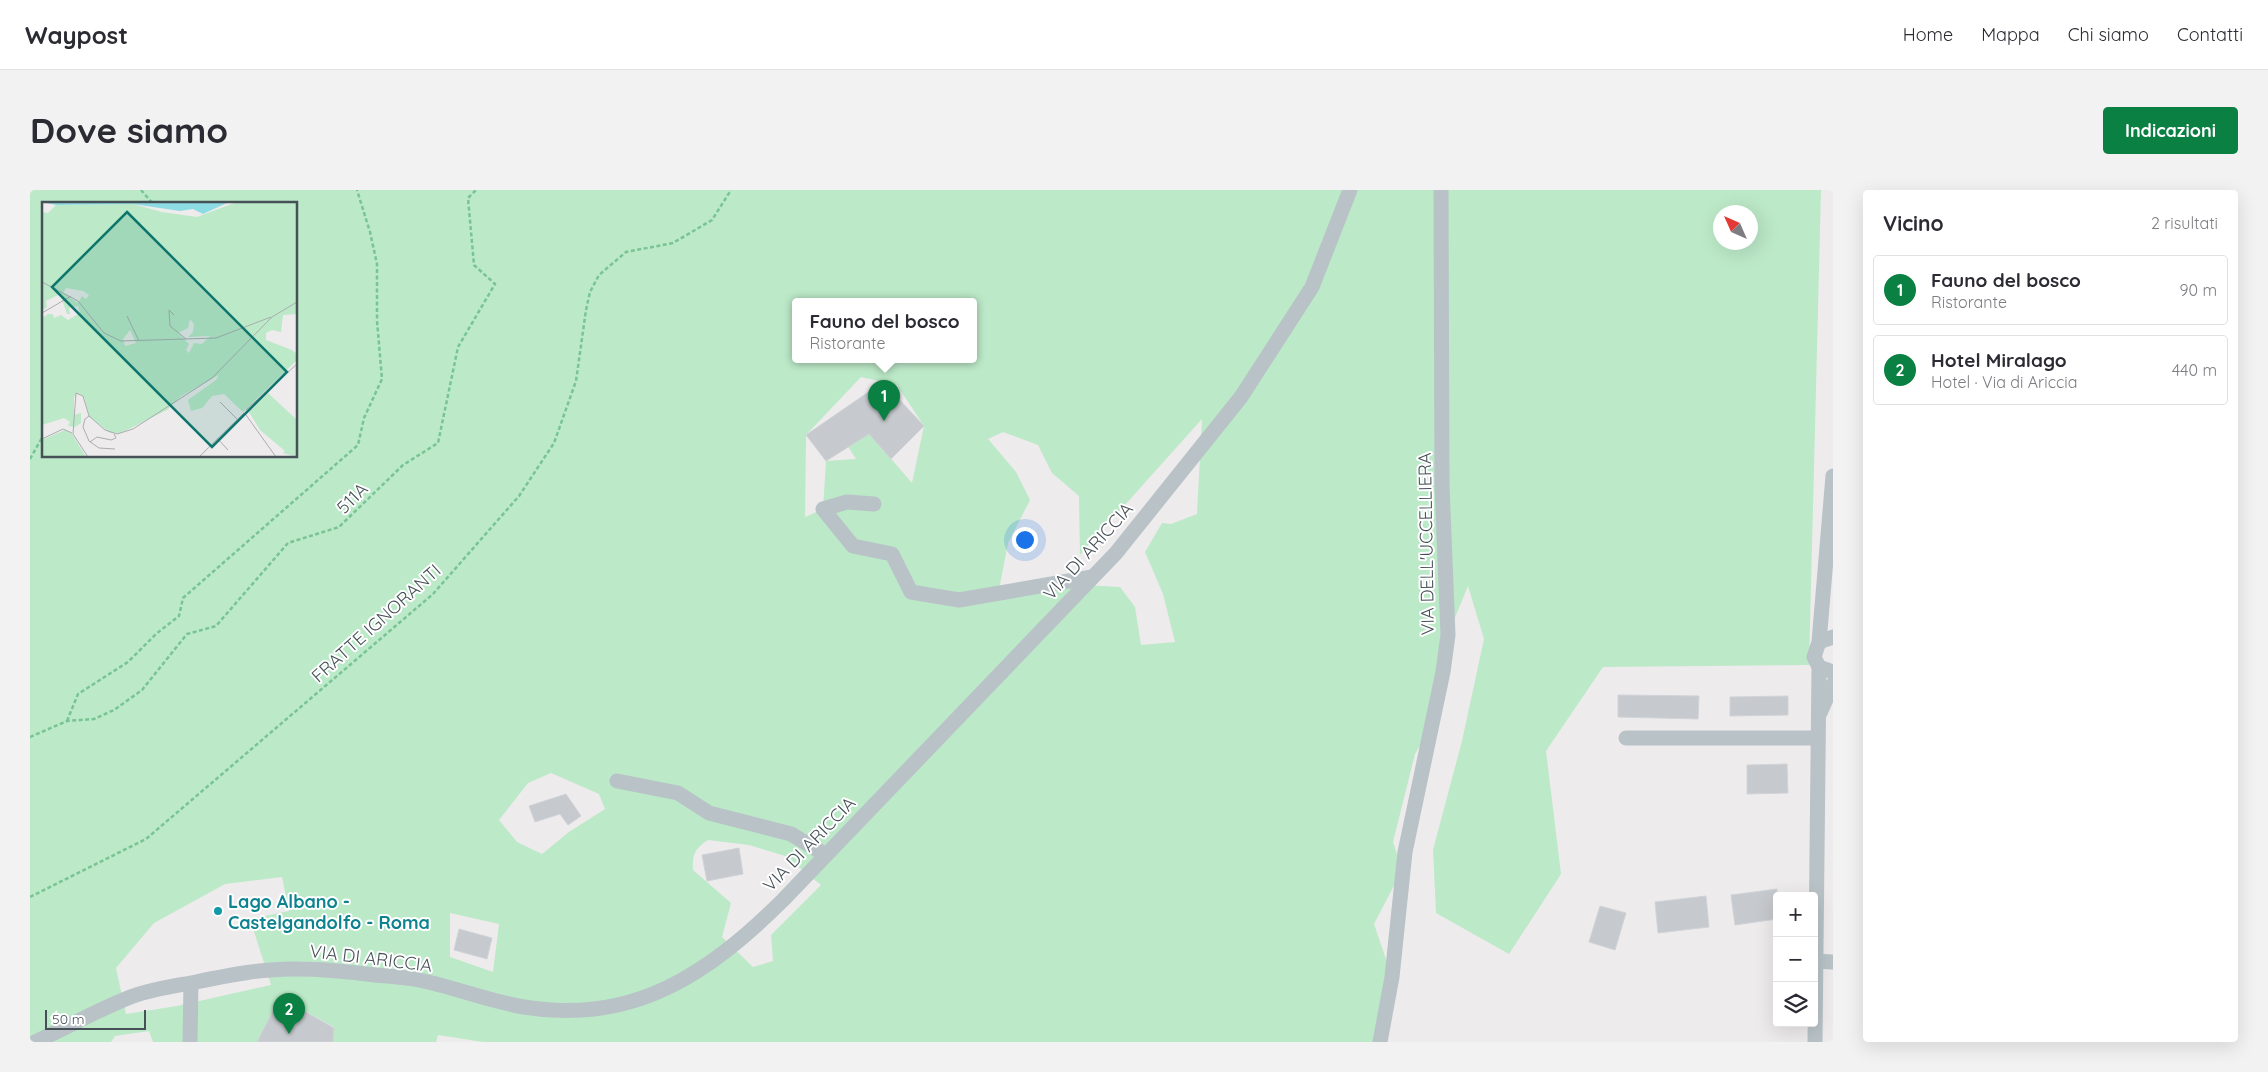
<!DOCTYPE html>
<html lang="it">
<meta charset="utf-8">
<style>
:root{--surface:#fff;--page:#f2f2f3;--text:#2b2b33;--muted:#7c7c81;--line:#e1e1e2;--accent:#0b8043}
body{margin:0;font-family:Quicksand,sans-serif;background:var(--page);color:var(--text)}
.controls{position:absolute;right:15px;bottom:15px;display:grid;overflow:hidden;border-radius:5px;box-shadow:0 5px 20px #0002}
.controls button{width:45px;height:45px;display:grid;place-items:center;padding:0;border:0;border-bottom:1px solid var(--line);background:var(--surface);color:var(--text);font:25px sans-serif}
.compass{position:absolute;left:1683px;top:15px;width:45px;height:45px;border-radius:50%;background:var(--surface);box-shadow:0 5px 20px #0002;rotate:315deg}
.scale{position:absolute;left:15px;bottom:12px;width:101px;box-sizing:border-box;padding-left:5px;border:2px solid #465157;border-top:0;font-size:14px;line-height:18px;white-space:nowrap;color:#465157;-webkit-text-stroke:4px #fff;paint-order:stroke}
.you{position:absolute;left:994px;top:349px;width:18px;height:18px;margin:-12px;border:4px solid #fff;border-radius:50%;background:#1a73e8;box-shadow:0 0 0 8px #1a73e833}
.badge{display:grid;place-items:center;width:32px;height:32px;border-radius:50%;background:var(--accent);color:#fff;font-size:16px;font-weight:700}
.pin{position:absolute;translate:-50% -41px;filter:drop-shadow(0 1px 2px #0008)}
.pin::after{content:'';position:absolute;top:26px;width:18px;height:15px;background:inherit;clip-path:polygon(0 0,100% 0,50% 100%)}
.popup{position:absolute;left:762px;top:108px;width:185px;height:65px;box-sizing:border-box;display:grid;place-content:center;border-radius:5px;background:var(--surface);filter:drop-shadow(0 1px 4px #0005);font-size:16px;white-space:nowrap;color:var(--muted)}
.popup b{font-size:19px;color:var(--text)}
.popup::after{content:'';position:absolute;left:50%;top:100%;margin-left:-10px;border:10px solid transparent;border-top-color:var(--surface)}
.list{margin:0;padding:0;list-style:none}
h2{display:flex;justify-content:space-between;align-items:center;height:65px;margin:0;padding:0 20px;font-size:21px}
h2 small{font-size:16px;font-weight:400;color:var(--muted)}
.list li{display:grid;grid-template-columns:32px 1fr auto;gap:15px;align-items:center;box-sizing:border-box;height:70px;margin:0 10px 10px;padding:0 10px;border:1px solid var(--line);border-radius:5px}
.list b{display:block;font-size:19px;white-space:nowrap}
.list p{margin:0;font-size:16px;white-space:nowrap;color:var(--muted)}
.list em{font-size:16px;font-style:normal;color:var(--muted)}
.icon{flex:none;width:28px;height:28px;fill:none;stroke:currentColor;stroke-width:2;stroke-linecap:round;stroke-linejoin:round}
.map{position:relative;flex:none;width:1803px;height:852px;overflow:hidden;border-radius:5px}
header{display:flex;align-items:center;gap:30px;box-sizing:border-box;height:70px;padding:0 25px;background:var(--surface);border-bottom:1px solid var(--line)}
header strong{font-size:24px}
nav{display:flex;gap:28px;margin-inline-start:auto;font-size:18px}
.intro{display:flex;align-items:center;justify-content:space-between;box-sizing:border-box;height:120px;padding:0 30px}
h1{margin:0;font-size:35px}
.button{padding:12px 22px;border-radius:5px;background:var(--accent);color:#fff;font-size:18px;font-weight:700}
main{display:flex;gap:30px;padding:0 30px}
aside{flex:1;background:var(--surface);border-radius:5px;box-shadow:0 5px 20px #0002}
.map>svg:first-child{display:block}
.green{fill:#bce9c8;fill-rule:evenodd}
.building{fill:#c6c9cd;stroke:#d0d3d7}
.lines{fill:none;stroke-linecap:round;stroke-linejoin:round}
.path{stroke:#78c494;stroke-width:2.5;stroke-dasharray:4 2.5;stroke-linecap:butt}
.minor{stroke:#b8c2c7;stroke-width:15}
.culture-dot{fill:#0f9aa8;stroke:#fff;stroke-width:2}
.labels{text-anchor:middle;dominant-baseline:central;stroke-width:4;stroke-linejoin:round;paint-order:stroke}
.street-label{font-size:18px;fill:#465157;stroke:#fff}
.culture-label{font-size:18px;font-weight:bold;fill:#0d838f;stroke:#fff;text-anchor:start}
.inset-road{fill:none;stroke:#abadb0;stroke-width:1}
.view{fill:#0f766e;fill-opacity:0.15;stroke:#0f766e;stroke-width:2.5}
.inset-edge{fill:none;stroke:#465157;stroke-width:2.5}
</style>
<header>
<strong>Waypost</strong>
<nav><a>Home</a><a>Mappa</a><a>Chi siamo</a><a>Contatti</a></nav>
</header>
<div class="intro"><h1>Dove siamo</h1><a class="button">Indicazioni</a></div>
<main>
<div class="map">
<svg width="1803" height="852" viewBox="0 0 1803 852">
<rect width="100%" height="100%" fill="#eeebec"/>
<!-- green -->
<path class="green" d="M0,0H1791L1779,475L1573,477L1516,561L1531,684L1479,764L1406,723L1403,660L1432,551L1454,449L1438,396L1409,466L1402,535L1385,564L1363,652L1372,680L1344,734L1362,787L1347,852H453L408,845L406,852H303L304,837L250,807L227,852H123L119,841L85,846L81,852H0ZM14,14H266V266H14ZM1690,22H1720V52H1690ZM765,112H943V170H765ZM831,187L867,195L894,236L882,293L824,226L814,250L826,269L796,271L793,319L775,327L776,245ZM1172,229L1167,324L1141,334L1132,333L1115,362L1133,404L1145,452L1111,455L1105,417L1090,397L1015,393L969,400L978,353L1000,310L986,282L958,249L973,242L1008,255L1022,283L1049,306L1050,365ZM521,583L569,604L575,619L539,642L512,664L487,652L469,630L498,593ZM678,650L719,655L755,666L791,695L741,745L743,771L723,777L692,747L701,713L663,680C662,665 665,658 678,650ZM252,687L259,721L220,729L241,795L147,816L96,824L86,778L124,733L195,694ZM420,723L469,734L463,782L420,767Z"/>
<!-- building -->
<path class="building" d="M853,192L894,236L861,269L839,244L796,271L776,245Z
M1588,505L1669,506L1668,529L1588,527Z
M1758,506V525L1700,526V507Z
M1757,574L1758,603L1717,604V575Z
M536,604L551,626L538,635L530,624L505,632L499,616Z
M709,658L713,684L677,691L672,665Z
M1747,699V729L1705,735L1701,705Z
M1676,706L1679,737L1628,743L1625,712Z
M1570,716L1596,723L1585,760L1559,752Z
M429,739L462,748L457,769L424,760Z
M250,807L304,838L303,852H227Z"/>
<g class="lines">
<!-- path -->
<path class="path" d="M111,0L123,14
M0,269L14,244
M37,531L48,504L98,472L126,444L149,426L153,408L328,255L334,228L352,189L347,131V74L340,42L327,0
M0,547L37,531L64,529L84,520L112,500L157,444L186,436L258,353L309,337L373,275L408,253L428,157L465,94L444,75L438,8L446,0
M0,707L116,649L403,404L489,306L524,253L546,191L556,120L560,102L569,85L596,62L643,53L682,30L701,0"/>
<!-- minor -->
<path class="minor" d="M844,314L817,312L793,319L823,356L862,364L881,402L929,410L1062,387
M1803,447L1789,452L1784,467L1789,477L1803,482
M1789,452L1803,286
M1790,523L1803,494
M1596,548H1787
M587,591L648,603L679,623L761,644L796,665
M1785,771L1803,772
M5,852C38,837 69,819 103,806C123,799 145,796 166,792C200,785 234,778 269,779C294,779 320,782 345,785C359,786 375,787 389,790C424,797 458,811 494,817C604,835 678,784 753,710L1086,363L1211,207L1282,97L1320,0
M160,852L161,793
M1350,852L1362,787L1375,662L1413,482L1418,445L1412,295L1411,0
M1785,852L1789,477"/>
</g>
<!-- markers -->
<circle class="culture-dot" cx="188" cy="721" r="5"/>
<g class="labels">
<!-- street labels -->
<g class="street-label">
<text transform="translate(322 308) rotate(-45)">511A</text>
<text transform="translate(1396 354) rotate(-91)">VIA DELL'UCCELLIERA</text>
<text transform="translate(1058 361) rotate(-48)">VIA DI ARICCIA</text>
<text transform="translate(346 433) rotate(-42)">FRATTE IGNORANTI</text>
<text transform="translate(779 654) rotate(-46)">VIA DI ARICCIA</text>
<text transform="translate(341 768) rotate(7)">VIA DI ARICCIA</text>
</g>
<!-- culture labels -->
<g class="culture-label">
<text x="198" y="711">Lago Albano -<tspan x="198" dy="21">Castelgandolfo - Roma</tspan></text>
</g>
</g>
<!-- overview -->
<g transform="translate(12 12)">
<rect width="255" height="255" fill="#eeebec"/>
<path d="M195,0H255V112L241,113L239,130L230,128L224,131V138L250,148L255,152V158L201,210L182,192L170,194L160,206L149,209L146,198L174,178L177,173L139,194L125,208L79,231H68L47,214L42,195L36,191L32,195V213L39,211V221L33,225L26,224L28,220L22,216L0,223V111L2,115L6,112H11L12,116L19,113L26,118L38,111L36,104L27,106L28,112H25L18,92L4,99L5,105L0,109V10L6,11L14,3L91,2L120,10L155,15ZM24,86L41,89L47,93L44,97L40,94L36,101L21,91ZM148,117L152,122L151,130L146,135L168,134L160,142L152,141L147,151L144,148L147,142L136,131L146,126ZM88,128L94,141L83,144L81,137ZM226,191L255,218V255L241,251L243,249L218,228L207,210ZM23,228L30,232L44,255H0V238Z" fill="#bce9c8" fill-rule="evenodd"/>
<path d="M0,0H187L161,12L151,7L138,9L91,2L14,3Z" fill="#8ddce3"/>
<path class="inset-road" d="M0,80L36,99L62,131L79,139L174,136L229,115M0,111L29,94M132,113L127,108L128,124L144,137M85,114L97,139M178,200L195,217M204,208L255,162M204,213L234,255M47,214L43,217L41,225L47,239L57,246L73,247M175,236L186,248M0,237L21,227L30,231M48,240L55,235L69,238L74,236L72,232M46,255L31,232L34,191L41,194L47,214L63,228L75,232L91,227L170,176L230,115L255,100M157,255L202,211"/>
<path class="view" d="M85,10L245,170L170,245L10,85Z"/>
<rect width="255" height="255" class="inset-edge"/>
</g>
</svg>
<div class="controls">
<button>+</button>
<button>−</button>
<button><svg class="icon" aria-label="layers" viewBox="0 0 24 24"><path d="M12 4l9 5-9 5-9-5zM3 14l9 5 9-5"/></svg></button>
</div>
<svg class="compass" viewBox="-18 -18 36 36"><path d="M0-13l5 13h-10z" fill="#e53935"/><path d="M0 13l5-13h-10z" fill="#7c7c81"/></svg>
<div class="scale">50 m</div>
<div class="you"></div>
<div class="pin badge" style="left:854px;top:231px">1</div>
<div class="popup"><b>Fauno del bosco</b>Ristorante</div>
<div class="pin badge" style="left:259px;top:844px">2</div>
</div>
<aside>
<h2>Vicino<small>2 risultati</small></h2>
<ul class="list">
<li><span class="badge">1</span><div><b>Fauno del bosco</b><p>Ristorante</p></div><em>90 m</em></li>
<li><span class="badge">2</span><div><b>Hotel Miralago</b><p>Hotel · Via di Ariccia</p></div><em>440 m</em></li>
</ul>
</aside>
</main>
